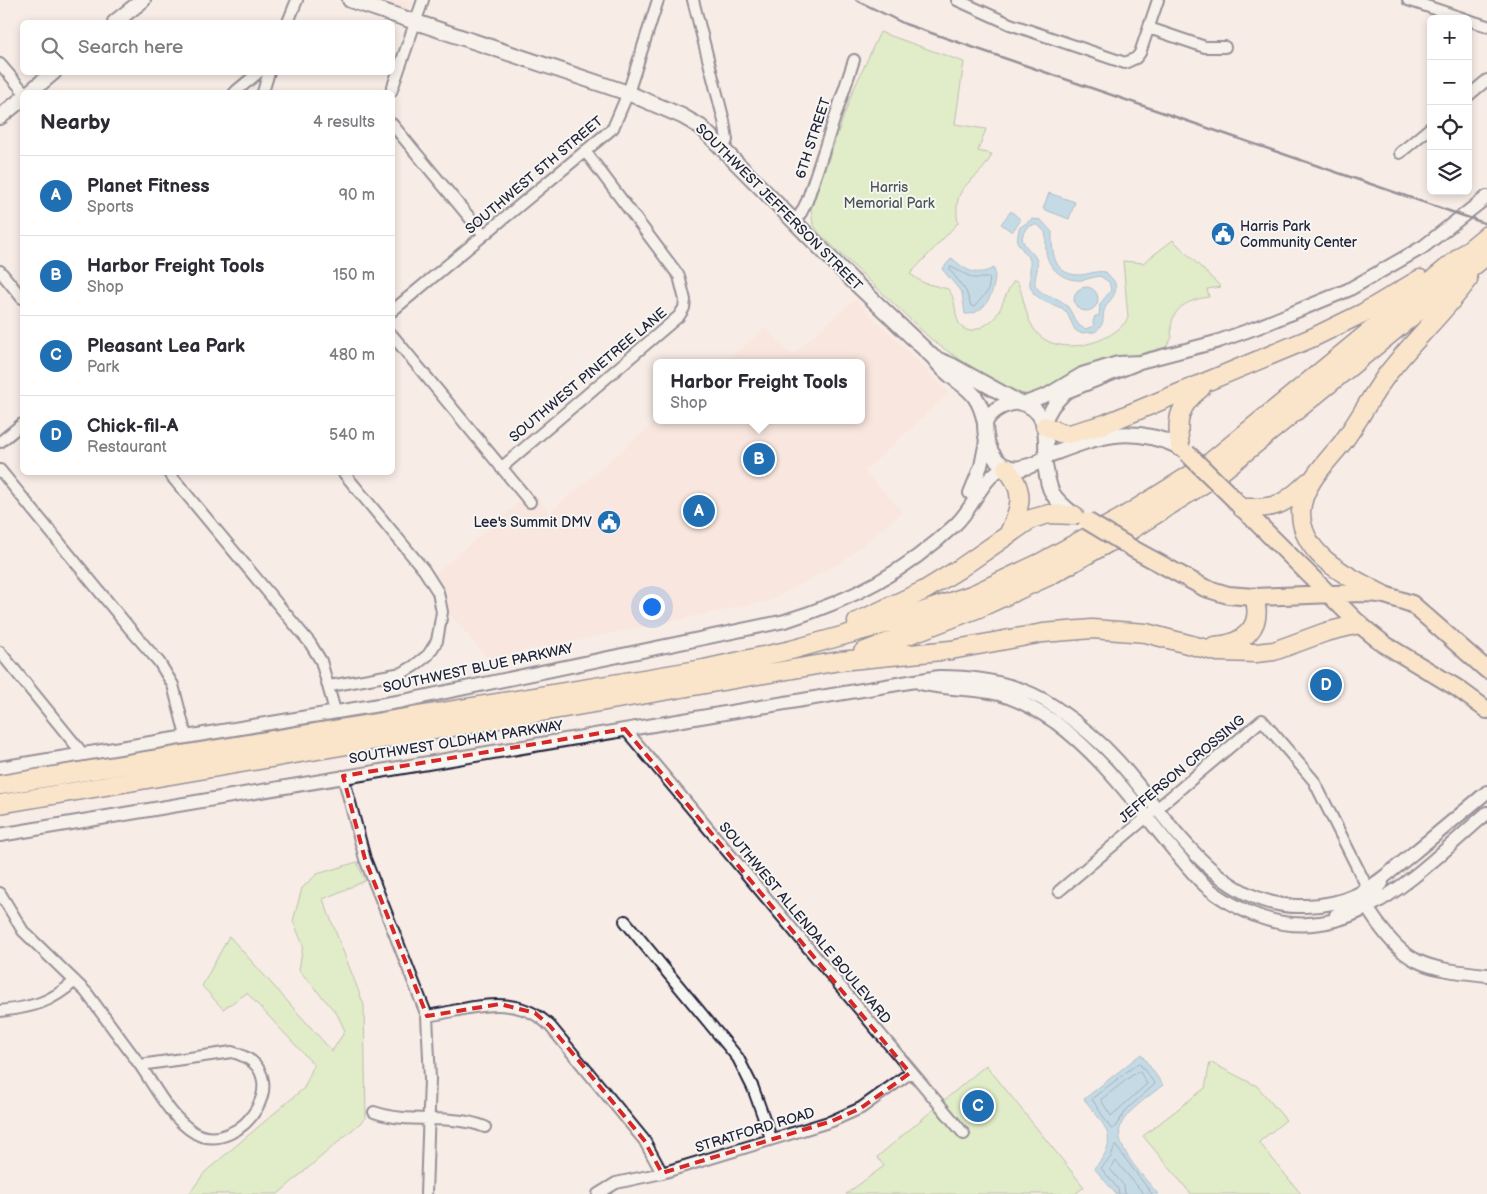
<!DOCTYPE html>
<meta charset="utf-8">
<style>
:root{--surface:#fff;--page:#f7f7f7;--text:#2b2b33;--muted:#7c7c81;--line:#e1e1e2;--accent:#1f6fb2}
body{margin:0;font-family:"Balsamiq Sans",sans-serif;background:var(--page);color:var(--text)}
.controls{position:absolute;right:15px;top:15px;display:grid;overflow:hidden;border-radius:8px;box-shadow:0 2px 8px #0003}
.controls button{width:45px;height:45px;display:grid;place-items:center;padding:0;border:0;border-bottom:1px solid var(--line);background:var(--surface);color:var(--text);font:25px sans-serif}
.you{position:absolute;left:651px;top:606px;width:18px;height:18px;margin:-12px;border:4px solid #fff;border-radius:50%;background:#1a73e8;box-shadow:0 0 0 8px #1a73e833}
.badge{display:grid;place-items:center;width:32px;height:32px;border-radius:50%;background:var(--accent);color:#fff;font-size:16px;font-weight:700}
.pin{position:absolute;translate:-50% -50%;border:2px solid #fff;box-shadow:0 1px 5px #0006}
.popup{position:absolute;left:653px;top:359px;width:212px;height:65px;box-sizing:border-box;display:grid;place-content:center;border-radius:8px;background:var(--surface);filter:drop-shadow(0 1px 4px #0005);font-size:16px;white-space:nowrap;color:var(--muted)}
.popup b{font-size:19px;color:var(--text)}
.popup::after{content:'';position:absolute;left:50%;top:100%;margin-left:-10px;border:10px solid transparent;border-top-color:var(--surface)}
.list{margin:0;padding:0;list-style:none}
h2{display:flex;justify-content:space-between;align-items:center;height:65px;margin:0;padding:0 20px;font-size:21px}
h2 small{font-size:16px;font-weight:400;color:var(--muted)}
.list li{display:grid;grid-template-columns:32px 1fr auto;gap:15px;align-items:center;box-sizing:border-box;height:80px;padding:0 20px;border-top:1px solid var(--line)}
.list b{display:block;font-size:19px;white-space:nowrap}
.list p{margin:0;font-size:16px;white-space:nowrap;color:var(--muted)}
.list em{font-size:16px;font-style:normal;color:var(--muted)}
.icon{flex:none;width:28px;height:28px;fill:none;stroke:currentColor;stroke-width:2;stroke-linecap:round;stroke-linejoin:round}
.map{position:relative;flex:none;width:1487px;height:1194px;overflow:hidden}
.search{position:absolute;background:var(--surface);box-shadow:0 2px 8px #0003;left:20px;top:20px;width:375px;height:55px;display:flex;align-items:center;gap:12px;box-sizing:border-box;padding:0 18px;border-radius:8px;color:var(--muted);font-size:19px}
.panel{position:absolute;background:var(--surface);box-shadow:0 2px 8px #0003;left:20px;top:90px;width:375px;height:385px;border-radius:8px}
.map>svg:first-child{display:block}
.built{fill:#fae1d7}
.green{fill:#c5eaa4;stroke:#748670}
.water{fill:#85c4e5;stroke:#5d83a1;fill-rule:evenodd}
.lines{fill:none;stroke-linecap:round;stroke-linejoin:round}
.shore{stroke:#4a637f;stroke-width:1}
.minor-casing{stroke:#22223b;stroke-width:14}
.tertiary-casing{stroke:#22223b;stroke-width:16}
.secondary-casing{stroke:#22223b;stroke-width:18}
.trunk-casing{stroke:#22223b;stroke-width:20}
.motorway-casing{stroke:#22223b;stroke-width:21}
.minor{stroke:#f6f6f2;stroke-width:10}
.tertiary{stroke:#f6f6f2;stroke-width:12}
.secondary{stroke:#f6f6f2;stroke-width:14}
.trunk{stroke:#fddcac;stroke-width:16}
.motorway{stroke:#fddcac;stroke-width:18}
.rail{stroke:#22223b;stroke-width:2.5}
.trunk-bridge-casing{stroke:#22223b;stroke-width:20;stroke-linecap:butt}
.trunk-bridge{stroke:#fddcac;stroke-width:16}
.marked{fill:none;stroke:#d62828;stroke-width:4;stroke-dasharray:10 6;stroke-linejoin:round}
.labels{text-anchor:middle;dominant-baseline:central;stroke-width:4;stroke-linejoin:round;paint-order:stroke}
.street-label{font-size:14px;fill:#22223b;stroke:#f6f6f2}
.park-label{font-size:14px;fill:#4b5455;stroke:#f6f6f2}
.poi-label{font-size:14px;fill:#22223b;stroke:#f6f6f2;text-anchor:start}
</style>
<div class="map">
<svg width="1487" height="1194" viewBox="0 0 1487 1194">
<rect width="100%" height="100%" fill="#f8ece6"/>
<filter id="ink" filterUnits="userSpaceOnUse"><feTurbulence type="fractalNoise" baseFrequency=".02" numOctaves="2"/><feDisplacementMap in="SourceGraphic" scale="10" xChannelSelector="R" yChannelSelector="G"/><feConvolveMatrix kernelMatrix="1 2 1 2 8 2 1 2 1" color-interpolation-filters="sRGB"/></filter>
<g filter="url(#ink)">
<!-- built -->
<path class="built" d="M365,0H413L407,12Z
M855,299L950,393L865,471L903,512L842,562L770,601L488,659L446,610L433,575L532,491L550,512L657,420H862V363H724L766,327L792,355Z"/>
<!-- green -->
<path class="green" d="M880,32L964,62L955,124L986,129L978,151L992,154C978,186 951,179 958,223L910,274L924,283L948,289C960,302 950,327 970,331C1006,321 997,304 1014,281L1018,283C1025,300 1025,320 1038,334C1059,357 1113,344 1128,318L1123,261L1143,263L1173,240L1221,287L1207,289L1209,297C1185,300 1167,311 1172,338L1166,347L1081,370L1055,387L1030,395L1015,392L976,370L934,342L819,233L813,224L811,209L852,93Z
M357,862L365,881L323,899L364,1005L366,1118L278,1194H189L205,1172L304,1088L314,1065L247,993L223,1009L202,986L229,936L332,1051L345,1031L337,1014L299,970L303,945L293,921L302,888L317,874Z
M1210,1062L1257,1086L1286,1120L1259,1142L1301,1194H1191L1143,1136L1205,1088Z
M986,1065L1084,1187L1075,1194H846L884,1166L877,1157Z"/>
<!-- water -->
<path class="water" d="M1049,193L1075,202L1069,219L1043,209Z
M1011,211L1021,220L1012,232L1001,224Z
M1032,219L1041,220L1052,232C1052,250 1052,274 1078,275C1088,275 1096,270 1106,272L1114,281C1119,293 1112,297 1106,306C1100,317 1108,322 1095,332L1080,333L1075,330L1067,313L1062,308L1045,302L1034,294L1030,286V260L1017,242L1019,228ZM1033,225H1038L1045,232C1047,238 1045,245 1046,252C1048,267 1061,279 1076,280C1084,281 1092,277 1100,276L1109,282L1111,290L1100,304L1099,316H1095L1093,322L1094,326L1085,329C1073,324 1074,312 1065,304C1054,294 1044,299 1035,285C1034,277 1039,270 1037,261C1034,251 1023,248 1022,237L1026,228Z
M952,258C966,271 976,277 994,268C998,285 987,316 965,314L962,293L942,269Z
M1074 299a12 12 0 1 1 24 0a12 12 0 1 1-24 0Z
M1141,1054L1163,1085C1151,1095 1123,1113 1120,1128C1115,1149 1146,1179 1158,1194H1116L1094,1168C1122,1139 1104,1125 1084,1099Z"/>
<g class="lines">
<!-- shore -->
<path class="shore" d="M951,267L973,278H990L988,291L974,307L971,306L966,291L950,270Z
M1139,1063L1155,1084L1128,1108L1114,1128L1111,1129L1092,1099Z
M1137,1072H1140L1147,1084L1111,1116L1101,1100Z
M1119,1194L1118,1189L1101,1168L1111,1157L1115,1145L1152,1194
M1125,1194L1124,1186L1110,1169L1116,1161L1144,1194"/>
<!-- minor casing -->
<g class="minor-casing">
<path id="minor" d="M693,0L724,121L727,140L723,151
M957,0L1010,24L1125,63L1136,58L1140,53L1158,0
M1408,0L1465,19
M1468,20L1487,26
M288,22L297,0
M1149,28L1205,47H1225
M0,64L24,92
M235,92L259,72
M263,92L269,72
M391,92L423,0
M1468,96L1487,80
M392,124L484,235
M1400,153L1431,127
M793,222L801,213L807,201L854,60
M0,271L22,298
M392,311L613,128L628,93L658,0
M392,335L530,502
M0,442L22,424
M501,468L679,316L684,308L685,300L679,276L585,151
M0,470L131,630L159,662L173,685L186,736
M168,472L310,643L321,661L335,711
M0,652L83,754
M330,686L402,673L414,666L428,655L437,641L442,612L438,592L424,570L343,472
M625,729L964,1134
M343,776L365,859L427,1016L430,1079L426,1194
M1059,891L1262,720L1314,781L1367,887
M0,893L23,931L86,992L140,1065
M625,921L738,1058L753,1088L771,1138
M0,1011C33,1007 50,1003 75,981
M427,1016C470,1009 515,991 550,1026L644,1140L662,1173
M232,1052C301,1070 241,1158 195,1133C171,1119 155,1087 140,1065Z
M374,1112C410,1125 450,1113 485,1127
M598,1194L616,1183L662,1173L832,1121L861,1108L910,1073"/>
</g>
<!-- tertiary casing -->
<g class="tertiary-casing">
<path id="tertiary" d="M1025,403L1047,395L1082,374L1118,363L1140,362L1216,342L1258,327L1348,290L1423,247L1487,197
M1044,422L1053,406L1066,392L1136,364
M970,493L981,466L986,441
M920,683C943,689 967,688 990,692C1013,696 1036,709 1055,722C1111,763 1149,824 1195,875C1209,892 1230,904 1250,913C1347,956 1420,870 1487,813
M0,768L403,701L785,621C852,600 905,572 956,524C975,506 980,480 1004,467
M0,835L939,677C979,677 1022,684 1055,707C1078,723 1100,741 1118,761C1170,819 1217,910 1305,906C1322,906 1341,902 1356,895C1376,885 1394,869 1411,855C1437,834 1462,813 1487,792
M1382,883L1371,896L1368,909C1405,966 1422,968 1487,975
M1336,915L1357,903L1366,891"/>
</g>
<!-- secondary casing -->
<g class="secondary-casing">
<path id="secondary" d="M350,0L628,93L682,116L701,127L852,280L934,358C955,388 977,381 985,423
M115,22L143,0
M30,92L54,72
M0,117L22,99
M934,358L953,366L1018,402
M1018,402C1046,407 1047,432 1046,456C1042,461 1035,464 1029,466C998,477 985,449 985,423C991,409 1004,404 1018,402Z
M1046,456C1096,437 1128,423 1180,447
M1044,459C1050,491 1047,493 1074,515"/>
</g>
<!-- trunk casing -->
<g class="trunk-casing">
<path id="trunk" d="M1236,502L1359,624L1384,644L1457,688L1487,710
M1135,550L1205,588L1228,595L1254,597L1361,593L1382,594L1412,604L1487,670"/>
</g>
<!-- motorway casing -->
<g class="motorway-casing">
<path id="motorway" d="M1045,426L1060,433L1069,434L1105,424L1314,337L1363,313L1420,279
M1180,447C1176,420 1178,406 1201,388
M1006,468C1026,491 1021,507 1009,533
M1242,508C1276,509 1284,505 1308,482
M1382,594C1350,577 1301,557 1301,512C1302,485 1327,462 1343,442C1360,419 1372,394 1389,372C1414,340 1444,312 1468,280
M857,622L925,590L959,569L1031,519L1049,514L1074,515
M1214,646C1243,645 1264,627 1254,597
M863,652L979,608L1049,576L1131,530L1216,476L1487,255
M0,785L704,669L791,650L892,622L974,594L1042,562L1120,519L1208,464L1487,235
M0,804L840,661L951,650L1043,633L1092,629L1146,633L1218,652L1256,653L1274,651L1326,632L1359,624"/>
</g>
<!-- minor -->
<use href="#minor" class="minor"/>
<!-- tertiary -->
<use href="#tertiary" class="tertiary"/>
<!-- secondary -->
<use href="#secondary" class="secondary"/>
<!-- trunk -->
<use href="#trunk" class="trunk"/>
<!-- motorway -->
<use href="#motorway" class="motorway"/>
<!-- rail -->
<path class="rail" d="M856,0L905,24L1487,224"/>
<!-- trunk-bridge casing -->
<g class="trunk-bridge-casing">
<path id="trunk-bridge" d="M1187,453L1235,500
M1087,521L1135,550"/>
</g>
<!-- trunk-bridge -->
<use href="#trunk-bridge" class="trunk-bridge"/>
</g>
</g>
<!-- marked area -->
<path d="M0 0H1487V1194H0ZM625,729L910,1073L861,1108L832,1121L662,1173L644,1140L550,1026L535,1013L500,1004L427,1016L365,859L343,776Z" fill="#f8ece6" fill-opacity=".55" fill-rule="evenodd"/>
<path class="marked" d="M625,729L910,1073L861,1108L832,1121L662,1173L644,1140L550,1026L535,1013L500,1004L427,1016L365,859L343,776Z"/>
<!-- icons -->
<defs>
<g id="civic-disc" transform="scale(1.25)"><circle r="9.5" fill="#1f6fb2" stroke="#f6f6f2"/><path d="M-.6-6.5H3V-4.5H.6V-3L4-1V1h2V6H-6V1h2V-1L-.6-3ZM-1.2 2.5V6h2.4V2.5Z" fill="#fff"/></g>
</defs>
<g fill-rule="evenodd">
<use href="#civic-disc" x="1223" y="234"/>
<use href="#civic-disc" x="609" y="522"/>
</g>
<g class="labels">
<!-- street labels -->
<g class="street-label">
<text transform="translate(813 138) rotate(-72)">6TH STREET</text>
<text transform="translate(534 175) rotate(-40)">SOUTHWEST 5TH STREET</text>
<text transform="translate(779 207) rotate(45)">SOUTHWEST JEFFERSON STREET</text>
<text transform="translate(588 375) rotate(-40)">SOUTHWEST PINETREE LANE</text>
<text transform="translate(478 668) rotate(-12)">SOUTHWEST BLUE PARKWAY</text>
<text transform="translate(456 742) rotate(-9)">SOUTHWEST OLDHAM PARKWAY</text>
<text transform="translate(1182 769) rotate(-40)">JEFFERSON CROSSING</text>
<text transform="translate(805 923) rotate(50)">SOUTHWEST ALLENDALE BOULEVARD</text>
<text transform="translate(755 1130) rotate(-17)">STRATFORD ROAD</text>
</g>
<!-- park labels -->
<g class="park-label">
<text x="889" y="187">Harris<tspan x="889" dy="16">Memorial Park</tspan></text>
</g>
<!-- poi labels -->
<g class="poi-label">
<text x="1240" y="226">Harris Park<tspan x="1240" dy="16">Community Center</tspan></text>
<text x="592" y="522" text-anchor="end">Lee's Summit DMV</text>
</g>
</g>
</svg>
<div class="controls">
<button>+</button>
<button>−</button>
<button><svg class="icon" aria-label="locate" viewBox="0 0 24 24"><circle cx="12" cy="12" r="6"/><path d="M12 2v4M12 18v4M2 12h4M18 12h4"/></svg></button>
<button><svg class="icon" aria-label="layers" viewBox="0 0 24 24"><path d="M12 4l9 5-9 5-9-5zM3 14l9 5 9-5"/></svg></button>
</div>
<div class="you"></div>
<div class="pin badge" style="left:699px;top:511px">A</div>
<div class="pin badge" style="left:759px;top:459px">B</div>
<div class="popup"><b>Harbor Freight Tools</b>Shop</div>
<div class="pin badge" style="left:978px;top:1106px">C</div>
<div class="pin badge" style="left:1326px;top:685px">D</div>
<div class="search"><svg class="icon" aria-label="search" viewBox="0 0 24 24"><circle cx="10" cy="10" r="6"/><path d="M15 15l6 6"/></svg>Search here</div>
<section class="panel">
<h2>Nearby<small>4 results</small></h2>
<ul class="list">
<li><span class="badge">A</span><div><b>Planet Fitness</b><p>Sports</p></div><em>90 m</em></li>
<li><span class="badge">B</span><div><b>Harbor Freight Tools</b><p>Shop</p></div><em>150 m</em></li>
<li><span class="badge">C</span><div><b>Pleasant Lea Park</b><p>Park</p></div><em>480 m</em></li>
<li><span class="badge">D</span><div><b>Chick-fil-A</b><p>Restaurant</p></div><em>540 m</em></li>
</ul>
</section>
</div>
